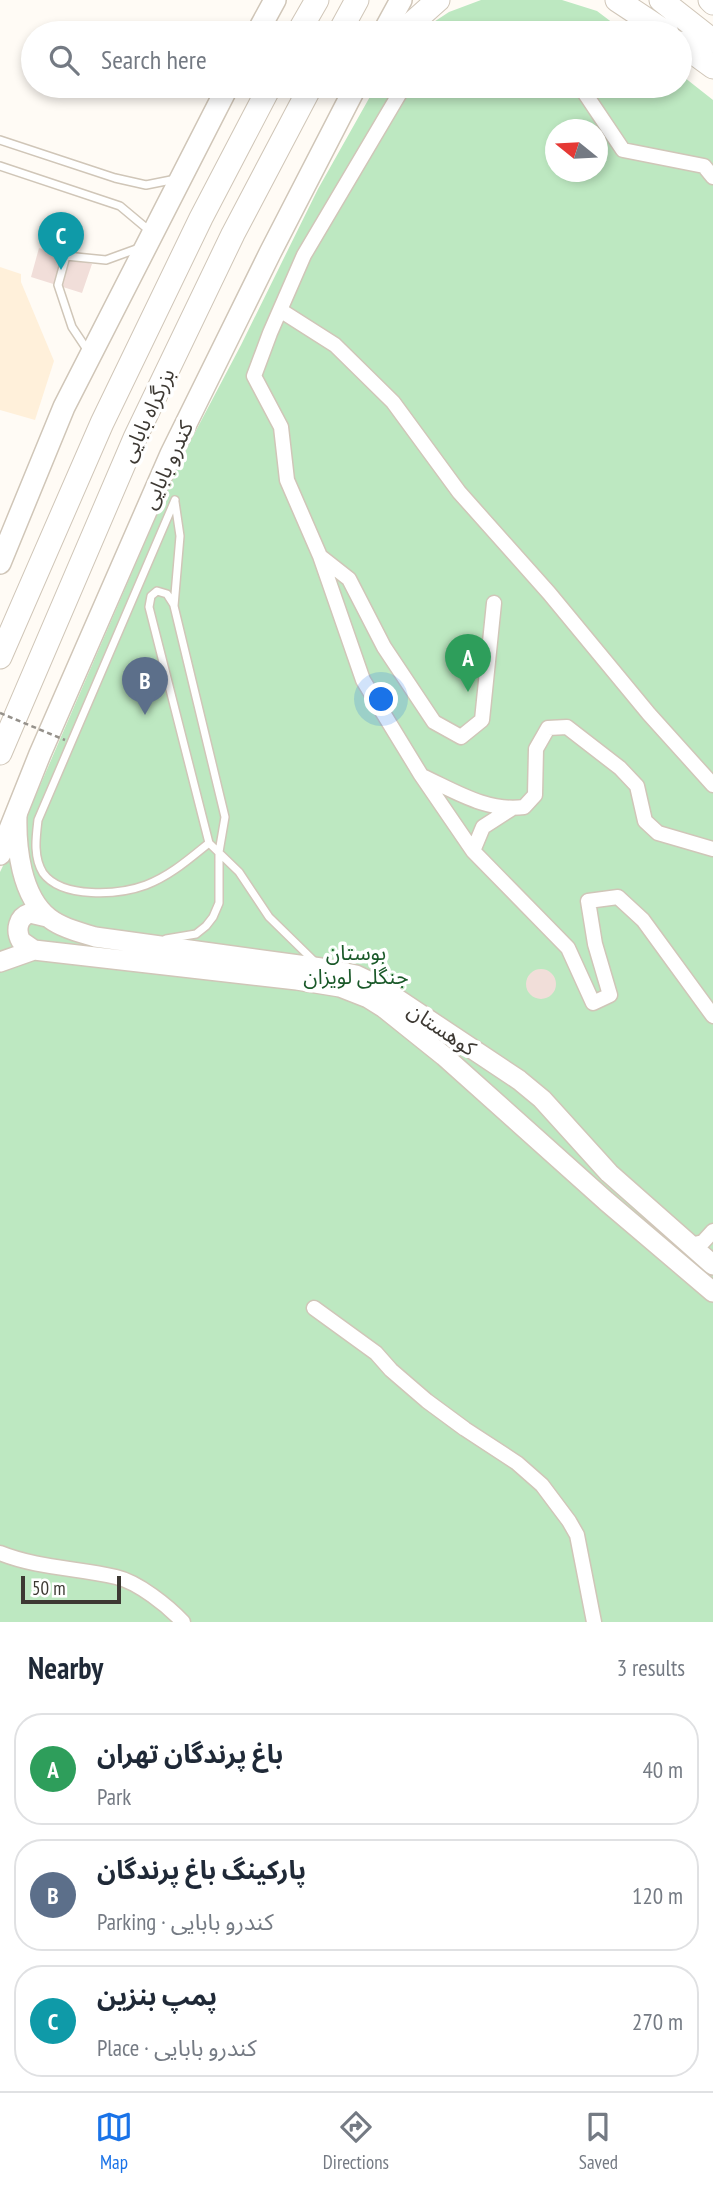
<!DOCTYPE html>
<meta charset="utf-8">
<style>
:root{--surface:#fff;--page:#f6f6f7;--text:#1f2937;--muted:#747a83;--line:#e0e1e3;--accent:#1a73e8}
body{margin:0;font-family:"PT Sans Narrow","Noto Sans Arabic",sans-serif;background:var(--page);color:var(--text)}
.compass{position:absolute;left:545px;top:119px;width:63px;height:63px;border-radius:50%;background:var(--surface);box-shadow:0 4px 10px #0003;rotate:288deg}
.scale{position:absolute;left:21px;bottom:18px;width:100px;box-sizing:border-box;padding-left:7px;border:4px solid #3d3933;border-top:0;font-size:19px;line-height:24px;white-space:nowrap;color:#3d3933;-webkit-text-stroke:5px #fff;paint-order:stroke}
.you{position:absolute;left:382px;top:700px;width:24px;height:24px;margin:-18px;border:5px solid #fff;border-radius:50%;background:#1a73e8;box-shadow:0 0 0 10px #1a73e833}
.badge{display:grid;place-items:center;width:46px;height:46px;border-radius:50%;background:var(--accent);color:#fff;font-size:23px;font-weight:700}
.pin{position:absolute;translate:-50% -58px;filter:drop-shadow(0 2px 4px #0008)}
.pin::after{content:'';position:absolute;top:37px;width:24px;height:21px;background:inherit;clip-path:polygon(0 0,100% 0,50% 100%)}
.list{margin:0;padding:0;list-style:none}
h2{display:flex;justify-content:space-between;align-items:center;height:91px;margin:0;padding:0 28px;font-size:30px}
h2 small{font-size:23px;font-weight:400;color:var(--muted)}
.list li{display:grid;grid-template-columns:46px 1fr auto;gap:21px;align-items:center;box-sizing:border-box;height:112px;margin:0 14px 14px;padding:0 14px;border:2px solid var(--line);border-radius:28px}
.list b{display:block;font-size:26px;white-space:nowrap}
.list p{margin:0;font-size:23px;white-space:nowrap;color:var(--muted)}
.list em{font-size:23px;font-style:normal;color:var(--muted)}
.icon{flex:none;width:38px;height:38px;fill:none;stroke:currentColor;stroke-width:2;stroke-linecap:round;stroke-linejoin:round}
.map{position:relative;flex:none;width:713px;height:1622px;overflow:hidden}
.search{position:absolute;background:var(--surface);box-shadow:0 4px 10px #0003;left:21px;right:21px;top:21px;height:77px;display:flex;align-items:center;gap:18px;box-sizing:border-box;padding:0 24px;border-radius:38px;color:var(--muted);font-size:26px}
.sheet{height:469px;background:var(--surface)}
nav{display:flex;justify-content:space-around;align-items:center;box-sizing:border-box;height:98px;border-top:2px solid var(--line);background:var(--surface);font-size:19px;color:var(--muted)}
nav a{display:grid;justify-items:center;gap:4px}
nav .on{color:var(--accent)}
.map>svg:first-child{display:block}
.built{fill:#fff0da}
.green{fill:#bde8c1;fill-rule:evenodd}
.building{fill:#f1ded9}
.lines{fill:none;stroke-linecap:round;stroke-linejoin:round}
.service-casing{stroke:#d0c6b8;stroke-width:10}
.minor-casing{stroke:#d0c6b8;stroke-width:17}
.secondary-casing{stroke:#d0c6b8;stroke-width:22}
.primary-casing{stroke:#d0c6b8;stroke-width:24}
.trunk-casing{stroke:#d0c6b8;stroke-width:25}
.service{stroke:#fff;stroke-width:7}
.minor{stroke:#fff;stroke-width:14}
.secondary{stroke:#fff;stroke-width:19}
.primary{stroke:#fff;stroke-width:21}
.trunk{stroke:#fff;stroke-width:23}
.path-bridge{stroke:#95918b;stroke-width:2.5;stroke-dasharray:5 3.5;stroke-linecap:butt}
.labels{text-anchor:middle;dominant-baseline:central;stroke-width:7;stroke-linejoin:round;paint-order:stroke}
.street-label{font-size:21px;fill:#3d3933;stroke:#fff}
.park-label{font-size:21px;fill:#1a5929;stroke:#fff}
</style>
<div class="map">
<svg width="713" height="1622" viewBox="0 0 713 1622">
<rect width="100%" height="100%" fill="#fffbf5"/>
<!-- built -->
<path class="built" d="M0,267L21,274V282L54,361L35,420L0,410Z"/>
<!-- green -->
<path class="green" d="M481,0H562L597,11L626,33H417L449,12Z
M680,74L713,100V1622H0V872L26,818L181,459L241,345L318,189L376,86H680ZM556,130H598V172H556Z"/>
<!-- building -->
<path class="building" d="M39,248L92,264L82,293L31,277Z
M526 984a15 15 0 1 1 30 0a15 15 0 1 1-30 0Z"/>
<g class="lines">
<!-- service casing -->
<g class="service-casing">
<path id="service" d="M0,140L115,178L146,185L176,179
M0,166L120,206L151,232
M88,351L72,327L58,285L66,256L106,260L139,248
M175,500L38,820C36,837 33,857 43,873C62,899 119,895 146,885C170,876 189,859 209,843
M174,605L167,594L157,591L151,596L149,607L209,843L239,872L269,917L315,962
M166,939L196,934L206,926L213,917L219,903V852L225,817L174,606L180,536L175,502"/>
</g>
<!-- minor casing -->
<g class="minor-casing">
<path id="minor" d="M404,86L304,255L270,333L254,376L281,427L287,480L320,556L363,680L421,775L473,851L568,948L593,1003L610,995L595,944L588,901L618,897L643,920L713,1016
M580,86L623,150L704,166L713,177
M280,310L335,345L393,402L459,492L549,593L649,714L713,785
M321,557L349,579L384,647L434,722L461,737L482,720L494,603
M422,776C455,791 487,812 524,807L535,795L536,749L548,728L567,727L620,768L637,786L645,821L658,833L713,849
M473,851L483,827L511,809
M691,1245L703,1242L713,1231
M314,1308L376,1353L391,1370L427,1401L465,1429L517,1463L542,1485L569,1521L577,1535L594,1622
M0,1553C37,1568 78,1568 116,1577C138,1582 168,1606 183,1622"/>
</g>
<!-- secondary casing -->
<g class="secondary-casing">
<path id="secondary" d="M17,815C16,847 21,896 49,918C62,928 79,932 95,937L321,968L356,975L375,984L519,1080L542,1099L609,1173L713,1265
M34,950L21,941C15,930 18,917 30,913L47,917
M0,962L34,950L297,980L340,987L368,998L384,1008L444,1056L606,1201L713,1292"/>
</g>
<!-- primary casing -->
<g class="primary-casing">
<path id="primary" d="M257,33L275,0
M383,33L401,0
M0,563L64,407L228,86
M0,854L40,754L171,454L270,253L356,86"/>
</g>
<!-- trunk casing -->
<g class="trunk-casing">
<path id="trunk" d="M617,0L667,33
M661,0L713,41
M710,0L713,3
M298,33L317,0
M339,33L357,0
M401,33L438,0
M680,43L713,67
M0,657L102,423L201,218L270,86
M0,753L135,438L233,234L311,86"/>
</g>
<!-- service -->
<use href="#service" class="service"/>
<!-- minor -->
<use href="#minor" class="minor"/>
<!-- secondary -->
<use href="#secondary" class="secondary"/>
<!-- primary -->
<use href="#primary" class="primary"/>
<!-- trunk -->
<use href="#trunk" class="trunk"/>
<!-- path-bridge -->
<path class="path-bridge" d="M0,713L65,740"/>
</g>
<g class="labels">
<!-- street labels -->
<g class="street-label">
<text transform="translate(147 415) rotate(-65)">بزرگراه بابایی</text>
<text transform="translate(167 465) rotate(-65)">کندرو بابایی</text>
<text transform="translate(442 1029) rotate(34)">کوهستان</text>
</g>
<!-- park labels -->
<g class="park-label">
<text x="356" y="952">بوستان<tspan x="356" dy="24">جنگلی لویزان</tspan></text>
</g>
</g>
</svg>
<svg class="compass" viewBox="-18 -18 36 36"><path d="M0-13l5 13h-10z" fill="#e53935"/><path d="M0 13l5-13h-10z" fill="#747a83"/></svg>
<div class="scale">50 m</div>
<div class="you"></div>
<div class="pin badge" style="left:468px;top:692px;background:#2e9e5b">A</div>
<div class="pin badge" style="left:145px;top:715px;background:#5c6f8a">B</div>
<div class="pin badge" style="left:61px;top:270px;background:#0f9aa8">C</div>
<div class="search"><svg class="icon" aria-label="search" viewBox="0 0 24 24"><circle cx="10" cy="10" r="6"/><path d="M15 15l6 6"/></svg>Search here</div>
</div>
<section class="sheet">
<h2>Nearby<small>3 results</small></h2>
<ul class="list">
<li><span class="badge" style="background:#2e9e5b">A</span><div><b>باغ پرندگان تهران</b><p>Park</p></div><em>40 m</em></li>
<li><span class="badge" style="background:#5c6f8a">B</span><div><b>پارکینگ باغ پرندگان</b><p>Parking · کندرو بابایی</p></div><em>120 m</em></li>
<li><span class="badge" style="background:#0f9aa8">C</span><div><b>پمپ بنزین</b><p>Place · کندرو بابایی</p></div><em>270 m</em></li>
</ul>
</section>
<nav>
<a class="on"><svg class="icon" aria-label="map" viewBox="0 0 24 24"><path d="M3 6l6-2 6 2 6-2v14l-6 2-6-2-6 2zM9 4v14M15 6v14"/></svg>Map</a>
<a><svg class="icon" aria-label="directions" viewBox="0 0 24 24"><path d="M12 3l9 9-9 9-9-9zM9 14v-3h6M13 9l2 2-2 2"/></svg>Directions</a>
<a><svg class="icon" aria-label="saved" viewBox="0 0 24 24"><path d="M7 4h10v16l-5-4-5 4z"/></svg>Saved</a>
</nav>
